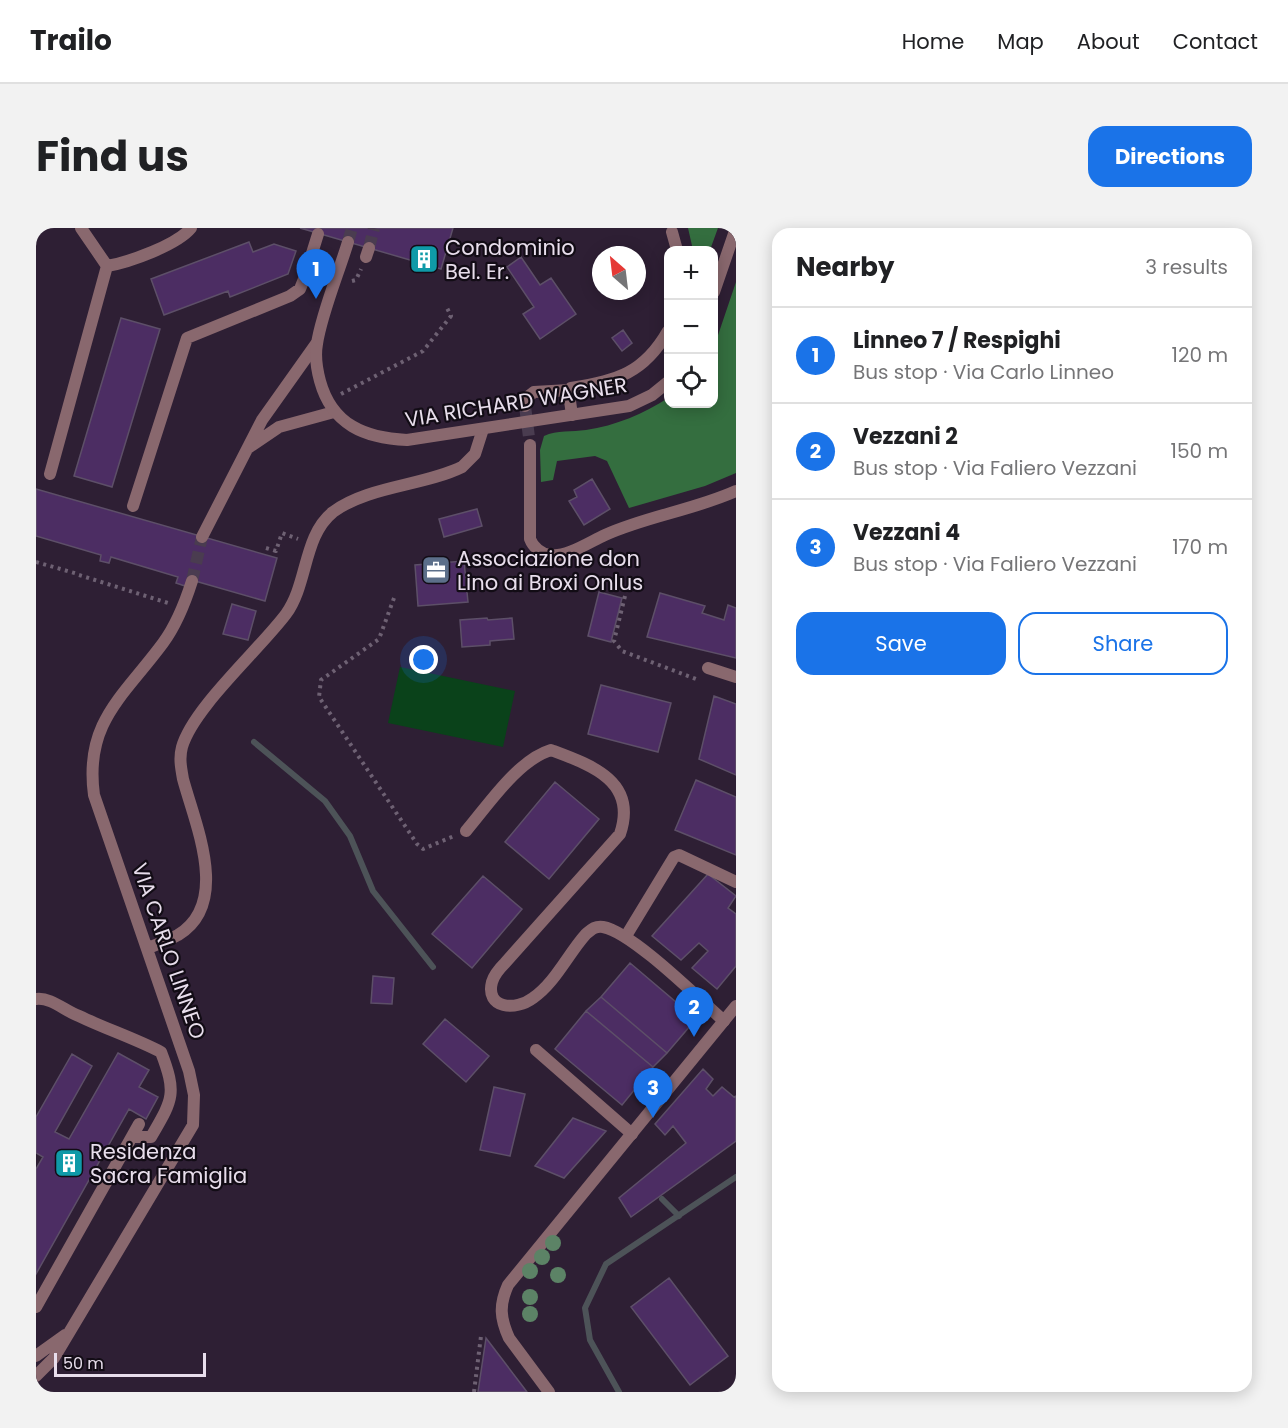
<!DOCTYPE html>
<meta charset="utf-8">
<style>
:root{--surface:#fff;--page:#f2f2f2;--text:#202124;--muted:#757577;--line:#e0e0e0;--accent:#1a73e8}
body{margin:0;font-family:Poppins,sans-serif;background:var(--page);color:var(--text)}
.controls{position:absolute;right:18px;top:18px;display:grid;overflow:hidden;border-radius:12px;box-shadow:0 3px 15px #0003}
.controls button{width:54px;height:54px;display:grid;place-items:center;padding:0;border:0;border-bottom:2px solid var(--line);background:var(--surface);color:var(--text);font:30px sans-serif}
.compass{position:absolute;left:556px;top:18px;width:54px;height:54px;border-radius:50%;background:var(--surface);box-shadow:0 3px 15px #0003;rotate:332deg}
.scale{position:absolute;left:18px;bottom:15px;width:152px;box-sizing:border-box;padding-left:6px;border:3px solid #e8deec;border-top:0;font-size:16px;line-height:21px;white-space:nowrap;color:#e8deec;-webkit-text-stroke:4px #120c15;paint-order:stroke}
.you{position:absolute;left:388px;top:432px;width:21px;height:21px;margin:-15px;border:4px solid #fff;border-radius:50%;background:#1a73e8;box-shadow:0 0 0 9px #1a73e833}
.badge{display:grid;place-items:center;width:39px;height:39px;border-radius:50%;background:var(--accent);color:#fff;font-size:20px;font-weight:700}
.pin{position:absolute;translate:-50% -50px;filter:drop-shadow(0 2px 3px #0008)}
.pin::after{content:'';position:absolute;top:32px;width:21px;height:18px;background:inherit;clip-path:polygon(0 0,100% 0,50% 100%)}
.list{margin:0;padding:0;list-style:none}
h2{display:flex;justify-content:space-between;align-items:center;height:78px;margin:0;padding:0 24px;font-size:26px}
h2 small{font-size:20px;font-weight:400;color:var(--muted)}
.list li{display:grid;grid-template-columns:39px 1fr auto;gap:18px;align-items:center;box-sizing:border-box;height:96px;padding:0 24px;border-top:2px solid var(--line)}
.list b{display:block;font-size:22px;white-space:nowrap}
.list p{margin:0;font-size:20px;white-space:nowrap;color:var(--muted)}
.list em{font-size:20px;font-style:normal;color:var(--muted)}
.actions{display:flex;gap:12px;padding:18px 24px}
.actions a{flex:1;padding:14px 0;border:2px solid var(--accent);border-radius:18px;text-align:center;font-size:21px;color:var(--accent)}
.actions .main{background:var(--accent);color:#fff}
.icon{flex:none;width:33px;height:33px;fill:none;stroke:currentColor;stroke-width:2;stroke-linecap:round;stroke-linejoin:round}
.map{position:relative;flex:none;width:700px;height:1164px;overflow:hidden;border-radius:18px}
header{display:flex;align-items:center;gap:36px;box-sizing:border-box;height:84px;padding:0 30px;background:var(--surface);border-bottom:2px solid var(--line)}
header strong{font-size:28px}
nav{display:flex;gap:33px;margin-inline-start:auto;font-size:21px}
.intro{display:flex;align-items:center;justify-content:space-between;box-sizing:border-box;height:144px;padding:0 36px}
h1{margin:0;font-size:42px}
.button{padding:15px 27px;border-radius:18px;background:var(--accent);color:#fff;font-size:21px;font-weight:700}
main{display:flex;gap:36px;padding:0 36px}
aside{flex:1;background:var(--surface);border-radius:18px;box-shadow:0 3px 15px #0003}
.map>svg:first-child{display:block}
.green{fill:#0a421a}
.forest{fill:#346e3f}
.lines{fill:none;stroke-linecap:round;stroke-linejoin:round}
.stream{stroke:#4d5358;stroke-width:6}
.building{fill:#4c2d63;stroke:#5d4f68;stroke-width:1.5}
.pedestrian-tunnel{stroke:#4a3c50;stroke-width:12;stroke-dasharray:12 6;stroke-linecap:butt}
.minor-tunnel{stroke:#4a3c50;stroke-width:12;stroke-dasharray:12 6;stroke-linecap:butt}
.tertiary-tunnel{stroke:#4a3c50;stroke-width:12;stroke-dasharray:12 6;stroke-linecap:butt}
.path{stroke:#6e6173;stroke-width:4;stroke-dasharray:3 4.5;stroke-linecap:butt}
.service{stroke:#89686e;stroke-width:12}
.pedestrian{stroke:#89686e;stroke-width:12}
.minor{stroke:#89686e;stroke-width:12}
.tertiary{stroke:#89686e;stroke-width:12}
.tree{fill:#5c8366}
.labels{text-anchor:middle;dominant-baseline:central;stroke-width:4.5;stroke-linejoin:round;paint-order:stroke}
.poi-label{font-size:21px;fill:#e8deec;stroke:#120c15;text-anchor:start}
.street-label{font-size:21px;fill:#e8deec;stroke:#120c15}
</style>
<header>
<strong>Trailo</strong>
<nav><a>Home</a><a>Map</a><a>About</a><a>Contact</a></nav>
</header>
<div class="intro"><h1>Find us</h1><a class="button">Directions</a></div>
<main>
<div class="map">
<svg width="700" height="1164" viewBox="0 0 700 1164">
<rect width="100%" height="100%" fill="#2e1f34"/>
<!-- green -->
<path class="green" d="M364,439L479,463L467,519L352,495Z"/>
<!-- forest -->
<path class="forest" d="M652,0H682L674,22H657Z
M700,54V245L669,258L593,280L571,233L559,228L521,233L517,252L505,254L504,222L508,208C521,202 536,204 550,202C579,198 609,185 632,170V176H678V119Z"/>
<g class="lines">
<!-- stream -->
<path class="stream" d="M218,514L289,573L314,608L337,663L397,739
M626,971L643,988
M583,1164L554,1112L549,1080L570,1036L700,949"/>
</g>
<!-- building -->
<path class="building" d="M264,0H417L405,41Z
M213,14L217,24L238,16L260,23L252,46L194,69L192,63L128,87L115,51Z
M485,29L504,57L515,50L540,86L504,111L487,86L498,79L471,39Z
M85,90L124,101L76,259L38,248Z
M587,102L596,115L586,123L576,110Z
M556,251L574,281L548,297L533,273L541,269L538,262Z
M0,261L241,330L229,373L152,351L149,358L140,355L142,349L75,329L73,335L64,333L65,327L0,308Z
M441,281L446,298L408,309L403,291Z
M428,333L432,374L382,378L379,337Z
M563,364L586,370L575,414L552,408Z
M624,365L669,378L666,385L688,392L692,377L700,380V430L611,409Z
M196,376L220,383L212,412L187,406Z
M451,390L452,392L476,390L478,411L454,413V417L426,419L424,392Z
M565,457L635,475L622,524L552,506Z
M678,468L700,476V547L663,531Z
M660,552L700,569V627L639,602Z
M519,554L563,591L513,651L469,614Z
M672,646L700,668L692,680L700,686V738L681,761L656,740L672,723L663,715L645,732L616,708Z
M447,648L486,681L436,740L396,706Z
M594,735L660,791L631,825L565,769Z
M337,748L358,750L356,776L335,775Z
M565,769L631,825L617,839L550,783Z
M550,783L617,839L586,877L519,821Z
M409,791L453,828L430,854L387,816Z
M82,825L113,842L103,859L122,869L110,891L93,881L0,1046V941L7,929L0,925V889L36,826L56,838L19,904L33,911Z
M667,841L677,851L670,861L677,868L686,859L698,869L700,868V913L595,989L583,970L650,915L637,898L629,907L619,896Z
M458,859L489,866L474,928L444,922Z
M537,890L570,903L528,950L499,938Z
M633,1050L692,1128L654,1157L595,1079Z
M450,1110L488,1160L491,1164H442Z"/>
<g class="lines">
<!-- pedestrian-tunnel -->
<path class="pedestrian-tunnel" d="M333,20L338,0"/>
<!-- minor-tunnel -->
<path class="minor-tunnel" d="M489,178L494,217
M156,353L166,309"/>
<!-- tertiary-tunnel -->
<path class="tertiary-tunnel" d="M312,14L316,0"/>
<!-- path -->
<path class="path" d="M316,53L320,52L325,41
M305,166L387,123L415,88L411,80
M230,320L240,323L246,305L262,311
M0,334L42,346
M43,347L132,375
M589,368L578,413L586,423L660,451
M358,370L343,411L285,452L283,469L381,616L387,621L418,608
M438,1164L445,1108"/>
<!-- service -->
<path class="service" d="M672,440L700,449
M590,708L638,629L643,627L700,654
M0,771C15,769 29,783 43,788C70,801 98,810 125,824C141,866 137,871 115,909H96
M0,1079L103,896"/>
<!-- pedestrian -->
<path class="pedestrian" d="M330,29L333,20"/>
<!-- minor -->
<path class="minor" d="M45,0L71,38
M636,4L641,22
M489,178V171L498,164L533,162
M536,187L533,166L535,160C581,153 608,145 632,103
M494,217V311C497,319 505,326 514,327C530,330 555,313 569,307C611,288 658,282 700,263
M212,220L243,199L298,184
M14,246L71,38C94,34 141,17 155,0
M97,278L151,110L254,68L264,61L268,51L282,6
M166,309L226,192L280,116
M430,603C453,576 482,532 515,522C555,537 602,553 584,606L469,735C464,740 458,747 456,754C449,781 480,783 497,770C519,755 532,726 550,706C556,701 559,698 567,699C596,704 663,771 688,793
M112,720C122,716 133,712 142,707C195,675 159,596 147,551C145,540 143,530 146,519C157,480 223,422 250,386C272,356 267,308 297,284C332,258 387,258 426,239L439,226L447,201
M500,822L596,906
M0,1128L29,1107
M0,1148L18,1130L157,897L158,867L153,843L58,567C48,494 88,468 127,415C141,396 149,375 156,353"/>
<!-- tertiary -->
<path class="tertiary" d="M312,14C303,44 285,87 281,116C279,127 281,142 284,153C296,197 329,210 371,212L593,178L616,167L632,154
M678,64L700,0
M513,1164L473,1110C464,1090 463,1077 472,1057L700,778"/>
</g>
<!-- trees -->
<g class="tree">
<circle cx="517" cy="1015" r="8"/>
<circle cx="506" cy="1029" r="8"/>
<circle cx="494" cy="1043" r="8"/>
<circle cx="522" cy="1047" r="8"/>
<circle cx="494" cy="1069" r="8"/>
<circle cx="494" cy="1086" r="8"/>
</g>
<!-- icons -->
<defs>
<g id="building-square" transform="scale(1.5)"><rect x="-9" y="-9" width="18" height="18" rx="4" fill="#0f9aa8" stroke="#120c15"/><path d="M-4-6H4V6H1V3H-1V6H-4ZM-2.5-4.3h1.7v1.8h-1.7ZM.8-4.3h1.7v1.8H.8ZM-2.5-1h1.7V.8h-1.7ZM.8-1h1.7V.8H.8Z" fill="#fff"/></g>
<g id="office-square" transform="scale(1.5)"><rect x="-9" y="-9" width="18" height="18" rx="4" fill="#5c6f8a" stroke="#120c15"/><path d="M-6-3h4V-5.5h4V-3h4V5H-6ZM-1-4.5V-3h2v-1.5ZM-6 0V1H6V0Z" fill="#fff"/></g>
</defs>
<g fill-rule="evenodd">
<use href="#building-square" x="388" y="31"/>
<use href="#office-square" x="400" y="342"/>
<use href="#building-square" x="33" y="935"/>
</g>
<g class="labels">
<!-- poi labels -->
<g class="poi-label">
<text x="409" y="19">Condominio<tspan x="409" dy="24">Bel. Er.</tspan></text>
<text x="421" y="330">Associazione don<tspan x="421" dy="24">Lino ai Broxi Onlus</tspan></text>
<text x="54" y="923">Residenza<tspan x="54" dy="24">Sacra Famiglia</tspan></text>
</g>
<!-- street labels -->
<g class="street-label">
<text transform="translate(480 174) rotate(-9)">VIA RICHARD WAGNER</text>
<text transform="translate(133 723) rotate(71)">VIA CARLO LINNEO</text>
</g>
</g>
</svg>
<div class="controls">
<button>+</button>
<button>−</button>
<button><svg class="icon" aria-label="locate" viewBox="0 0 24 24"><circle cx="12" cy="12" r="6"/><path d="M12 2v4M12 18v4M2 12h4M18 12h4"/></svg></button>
</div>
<svg class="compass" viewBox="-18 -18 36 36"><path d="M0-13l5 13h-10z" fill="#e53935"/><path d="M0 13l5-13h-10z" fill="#757577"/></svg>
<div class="scale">50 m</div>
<div class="you"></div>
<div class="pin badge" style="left:280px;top:71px">1</div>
<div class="pin badge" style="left:658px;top:809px">2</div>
<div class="pin badge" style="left:617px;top:890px">3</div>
</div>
<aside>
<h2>Nearby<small>3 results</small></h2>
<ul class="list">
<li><span class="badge">1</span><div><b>Linneo 7 / Respighi</b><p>Bus stop · Via Carlo Linneo</p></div><em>120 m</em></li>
<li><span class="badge">2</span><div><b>Vezzani 2</b><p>Bus stop · Via Faliero Vezzani</p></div><em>150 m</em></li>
<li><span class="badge">3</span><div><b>Vezzani 4</b><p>Bus stop · Via Faliero Vezzani</p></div><em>170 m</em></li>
</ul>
<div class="actions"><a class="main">Save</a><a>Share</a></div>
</aside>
</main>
